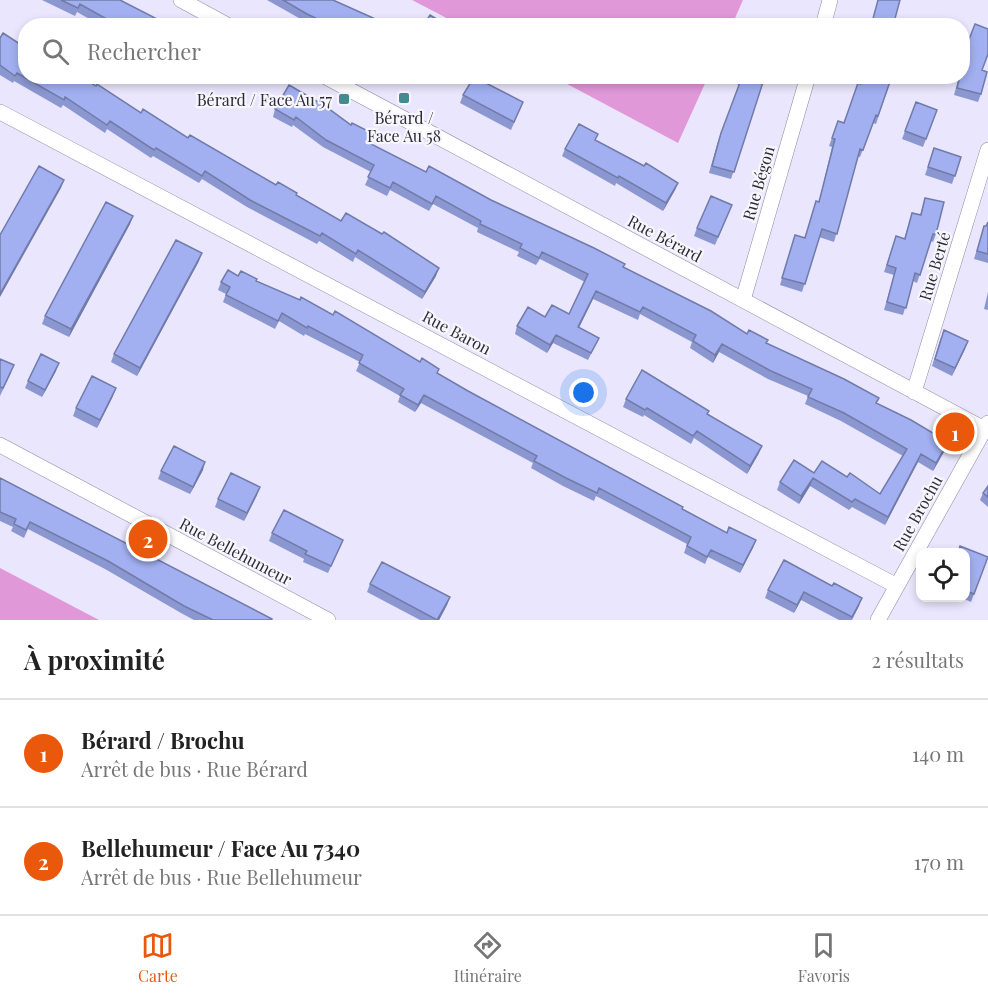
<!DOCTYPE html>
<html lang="fr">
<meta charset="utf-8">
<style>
:root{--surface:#fff;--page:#f2f2f2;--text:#222;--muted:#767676;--line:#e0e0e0;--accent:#ea580c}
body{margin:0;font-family:"Playfair Display",serif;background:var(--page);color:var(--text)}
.controls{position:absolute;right:18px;bottom:18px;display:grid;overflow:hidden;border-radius:12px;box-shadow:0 3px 9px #0003}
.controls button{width:54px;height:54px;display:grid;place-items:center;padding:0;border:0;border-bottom:2px solid var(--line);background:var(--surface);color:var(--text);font:30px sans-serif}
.you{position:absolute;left:584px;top:393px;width:21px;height:21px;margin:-15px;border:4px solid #fff;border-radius:50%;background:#1a73e8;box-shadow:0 0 0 9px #1a73e833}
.badge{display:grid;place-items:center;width:39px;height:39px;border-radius:50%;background:var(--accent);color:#fff;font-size:20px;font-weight:700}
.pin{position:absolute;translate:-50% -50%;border:3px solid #fff;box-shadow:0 2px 6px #0006}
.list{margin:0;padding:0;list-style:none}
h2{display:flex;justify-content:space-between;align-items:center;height:78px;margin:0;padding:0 24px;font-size:26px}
h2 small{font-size:20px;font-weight:400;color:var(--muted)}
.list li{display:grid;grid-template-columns:39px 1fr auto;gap:18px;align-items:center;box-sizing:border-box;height:108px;padding:0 24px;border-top:2px solid var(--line)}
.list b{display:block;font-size:22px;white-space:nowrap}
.list p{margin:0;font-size:20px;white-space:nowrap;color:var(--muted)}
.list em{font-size:20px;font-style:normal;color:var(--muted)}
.icon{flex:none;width:33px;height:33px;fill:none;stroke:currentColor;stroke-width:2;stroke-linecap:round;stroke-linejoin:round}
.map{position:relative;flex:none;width:988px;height:620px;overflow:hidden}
.search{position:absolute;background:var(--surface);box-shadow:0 3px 9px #0003;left:18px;right:18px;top:18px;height:66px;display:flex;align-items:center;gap:15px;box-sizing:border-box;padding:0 21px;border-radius:24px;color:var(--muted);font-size:22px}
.sheet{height:294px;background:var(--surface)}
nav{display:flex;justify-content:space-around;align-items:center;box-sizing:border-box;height:84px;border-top:2px solid var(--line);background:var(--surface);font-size:16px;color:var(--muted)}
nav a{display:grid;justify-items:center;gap:3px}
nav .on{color:var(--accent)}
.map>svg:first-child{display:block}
.forest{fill:#e098d9}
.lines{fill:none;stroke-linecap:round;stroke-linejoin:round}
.street-casing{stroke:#8d89a2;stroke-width:16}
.street{stroke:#fff;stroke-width:15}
.wall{fill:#8b97d0}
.shaded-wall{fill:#717ba9}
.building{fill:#a2b0f2;stroke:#717ba9;stroke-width:1.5}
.poi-dot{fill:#438b90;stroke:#f7f6fc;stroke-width:2}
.labels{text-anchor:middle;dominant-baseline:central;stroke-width:4.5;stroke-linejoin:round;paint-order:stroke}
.poi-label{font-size:16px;fill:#2d2b35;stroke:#f7f6fc;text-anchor:end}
.street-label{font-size:16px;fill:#2d2b35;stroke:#f7f6fc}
</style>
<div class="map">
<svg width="988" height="620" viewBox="0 0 988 620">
<rect width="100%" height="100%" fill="#eae6fd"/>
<!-- forest -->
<path class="forest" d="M412,0H743L732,25H460Z
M554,77H708L678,143Z
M0,568L99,620H0Z"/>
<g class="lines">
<!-- street casing -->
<g class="street-casing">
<path id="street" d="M181,0L229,26
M823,26L830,0
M324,76L988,431
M0,112L897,586
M743,300L808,76
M914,392L988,150
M0,445L328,620
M878,620L988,423"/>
</g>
<!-- street -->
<use href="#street" class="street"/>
</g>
<!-- wall -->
<path class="wall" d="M42,0H120L162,26H102L77,12L75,16Z
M267,0H333L391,26H313Z
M975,24L982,70L981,94L978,102L954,95L959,76H963V58Z
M0,38L26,76L141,113L297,196L436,276L422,299L355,257L353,262L319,241L317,244L247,207L202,179L199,183L153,156L151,158L107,129L105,133L63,105L61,108L14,81L13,83L0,75Z
M734,76H765L731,179L709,173L718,141L739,85L732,82Z
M892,76L876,124L873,123L860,157H858L834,242L819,237L802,292L780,285L795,235L804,238L819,202L832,147L829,146L838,121L843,123L861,84Z
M463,95L523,102L511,130L460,103Z
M916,102L937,110L923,147L902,139Z
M275,109L370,144L426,172L491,200L624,267L747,334L767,343L948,442L945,450L933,471L918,462L885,525L852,507L849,510L810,486L799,504L777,490L780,482L814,473L847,477L880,494L903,456L841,421L805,404L808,396L768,379L719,352L713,363L690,348L692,342L640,314L638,320L593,299L579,328L599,338L588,360L553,343L547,353L515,334L517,326L545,317L569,314L585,282L540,259L536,265L517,256L519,252L477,232L478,228L433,204L429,211L390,190L387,196L365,185L371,172L323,147L293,125L292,127L273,117Z
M596,140L678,183L675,190L663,211L616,183L615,186L562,156L565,149Z
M934,148L961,157L952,184L925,175Z
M925,198L936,234L933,242L931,241L917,283L913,281L903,315L884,310L894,275L884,272L896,236L904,239L912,213L920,215Z
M729,212L715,245L694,236L697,228Z
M133,216L130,224L69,337L42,324L45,316Z
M988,222V263L974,259L984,226H986Z
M199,261L137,376L111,362L114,354Z
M238,276L256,282L437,373L468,391L727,533L756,540L740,573L708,557L705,564L684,553L687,544L596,496L594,501L563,486L531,468L533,463L421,403L415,412L398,402L400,396L356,371L360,362L305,334L304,336L279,321L275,329L223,302L226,294L218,290L221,282Z
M988,292V310L984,309Z
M941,337L965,349L952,376L932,366Z
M0,359L11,373L0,396Z
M56,371L42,397L25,388L28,381Z
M113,396L97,428L73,416L76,408Z
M626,399L707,415L759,453L747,474L694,438L691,444L644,415L643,417L623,407Z
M203,470L190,494L158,479L161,471Z
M0,478L271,620H194L181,613L105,569L28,529L24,538L11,531L13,527L0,521Z
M988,486V507L980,500L983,493Z
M257,495L244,521L215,507L218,499Z
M272,533L340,547L328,573L303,562L304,559L269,541Z
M966,552L988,557L971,602L960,597H966Z
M784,560L859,606L852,620H839L801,600L794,613L765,598L768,590Z
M370,584L450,597L447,605L439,620H420L367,592Z"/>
<!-- shaded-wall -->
<path class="shaded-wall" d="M64,180L61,188L0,297V294Z
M678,183L675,190L663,211L666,203Z
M133,216L130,224L69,337L71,329Z
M202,253L199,261L137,376L140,368Z
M439,268L436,276L422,299L425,292Z
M596,291L593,299L575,335L578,327Z
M556,335L553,343L547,353L550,345Z
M968,341L965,349L952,376L955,368Z
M722,344L719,352L713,363L715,355Z
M59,363L56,371L42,397L45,390Z
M116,388L113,396L97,428L100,420Z
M424,395L421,403L415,412L418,405Z
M948,442L945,450L933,471L936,463Z
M762,446L759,453L747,474L750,466Z
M921,454L918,462L885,525L888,517Z
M205,462L203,470L190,494L193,487Z
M813,478L810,486L799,504L801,496Z
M260,487L257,495L244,521L247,513Z
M756,540L753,548L740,573L743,565Z
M804,592L801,600L794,613L797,605Z
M450,597L447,605L439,620H437Z
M862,598L859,606L851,620L852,617Z"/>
<!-- building -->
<path class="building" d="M61,0H120L163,22L161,26H119L80,4L78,8Z
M283,0H333L391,26H332L307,14Z
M878,0H900L893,26H871Z
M430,15L448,26H423Z
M975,24L988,29V54L982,70L987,72L981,94L957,88L960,76H963V67L966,56L963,55Z
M3,33L26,48V76H79L96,86L97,84L141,113L143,109L188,138L190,135L276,185L278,182L297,193L296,195L341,221L346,213L382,234L384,232L439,268L425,292L358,250L356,254L322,233L320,236L250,200L205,171L202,176L156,148L154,150L110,121L107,125L65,97L64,100L17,73L15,76L0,65V38Z
M741,76H765L734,172L712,166L721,133L742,77Z
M864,76H892L878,116L876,115L863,150L860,149L837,234L822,229L805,284L782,278L795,235L805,238L816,201L819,202L835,139L832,138L838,121L844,123L858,83L861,84Z
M474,77L523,102L514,122L463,95Z
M289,85L325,106L351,125L352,123L374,134L369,143L426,172L429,166L491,200L594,248L625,264L623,267L711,311L747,334L749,330L768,340L766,343L844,379L879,398L876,403L911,420L948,442L936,463L921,454L888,517L855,499L852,502L813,478L801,496L780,482L794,460L814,473L822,461L847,477L850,473L880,494L907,449L844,413L808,397L812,389L771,371L722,344L715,355L693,341L696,335L643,307L640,312L596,291L578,327L599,338L591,353L556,335L550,345L517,326L528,307L545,317L552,305L569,314L588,274L542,252L539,258L520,248L522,244L480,224L481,221L436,196L432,204L393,182L390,188L368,177L374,165L326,140L296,117L294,120L275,109Z
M916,102L937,110L926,139L905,131Z
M579,124L598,134L595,140L644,166L646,163L678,183L666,203L619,176L618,178L565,149Z
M934,148L961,157L955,176L928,167Z
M39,166L64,180L0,294V235Z
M711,196L732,205L718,237L697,228Z
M925,198L944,202L936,234H933L920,275L915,273L906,308L887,302L896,268L887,265L896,236L905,239L912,213L921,215Z
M106,202L133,216L71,329L45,316Z
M988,222V254L977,251L984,226H986Z
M176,240L202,253L140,368L114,354Z
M228,270L238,276L241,271L257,279L256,281L300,300L301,297L333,315L335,311L420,362L422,358L439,369L437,373L468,391L683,507L682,509L727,533L729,527L756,540L743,565L711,550L707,557L687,546L691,537L599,488L597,493L566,478L534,461L537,456L424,395L418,405L400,395L404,389L359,363L363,355L308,326L307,328L282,313L278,321L226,295L230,287L221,282Z
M944,330L968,341L955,368L935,359Z
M41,354L59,363L45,390L28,381Z
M0,359L14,365L3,388L0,387Z
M642,370L709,411L707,414L762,446L750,466L697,431L693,436L647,408L645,410L626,399Z
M92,376L116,388L100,420L76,408Z
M174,446L205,462L193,487L161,471Z
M231,473L260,487L247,513L218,499Z
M0,478L272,619L271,620H213L184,606L108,561L30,522L26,530L14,524L16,519L0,512Z
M988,486V497L983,493Z
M284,510L343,540L331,566L305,554L307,551L272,533Z
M960,546L988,557L974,594L966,591V552H958Z
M784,560L832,586L834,583L862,598L852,617L804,592L797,605L768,590Z
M382,562L450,597L437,620L370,584Z"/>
<!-- markers -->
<g class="poi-dot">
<rect x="398" y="92" width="12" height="12" rx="3"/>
<rect x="338" y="93" width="12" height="12" rx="3"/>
</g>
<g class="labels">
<!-- poi labels -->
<g class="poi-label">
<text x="332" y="99">Bérard / Face Au 57</text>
<text x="404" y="117" text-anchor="middle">Bérard /<tspan x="404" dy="18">Face Au 58</tspan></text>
</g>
<!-- street labels -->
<g class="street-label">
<text transform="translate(758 183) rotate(-74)">Rue Bégon</text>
<text transform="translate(665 238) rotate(28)">Rue Bérard</text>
<text transform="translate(934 266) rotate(-73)">Rue Berté</text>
<text transform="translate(457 332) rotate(28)">Rue Baron</text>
<text transform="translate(917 513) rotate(-61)">Rue Brochu</text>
<text transform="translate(236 551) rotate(28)">Rue Bellehumeur</text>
</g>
</g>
</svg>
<div class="controls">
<button><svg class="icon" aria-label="locate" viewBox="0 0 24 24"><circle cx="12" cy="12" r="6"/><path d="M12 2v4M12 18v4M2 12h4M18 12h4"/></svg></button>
</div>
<div class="you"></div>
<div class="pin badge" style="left:955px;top:432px">1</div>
<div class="pin badge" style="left:148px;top:539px">2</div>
<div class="search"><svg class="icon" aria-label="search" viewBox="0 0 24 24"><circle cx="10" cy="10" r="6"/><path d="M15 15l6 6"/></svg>Rechercher</div>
</div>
<section class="sheet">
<h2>À proximité<small>2 résultats</small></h2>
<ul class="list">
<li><span class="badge">1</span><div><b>Bérard / Brochu</b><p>Arrêt de bus · Rue Bérard</p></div><em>140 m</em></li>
<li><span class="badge">2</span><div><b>Bellehumeur / Face Au 7340</b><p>Arrêt de bus · Rue Bellehumeur</p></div><em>170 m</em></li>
</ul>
</section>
<nav>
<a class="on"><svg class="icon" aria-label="map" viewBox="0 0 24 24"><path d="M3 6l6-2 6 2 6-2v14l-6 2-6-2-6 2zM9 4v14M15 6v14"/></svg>Carte</a>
<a><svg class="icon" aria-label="directions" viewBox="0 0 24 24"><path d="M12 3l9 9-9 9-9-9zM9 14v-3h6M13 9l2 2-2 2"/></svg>Itinéraire</a>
<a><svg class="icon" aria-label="saved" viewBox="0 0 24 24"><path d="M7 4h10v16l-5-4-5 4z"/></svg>Favoris</a>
</nav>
